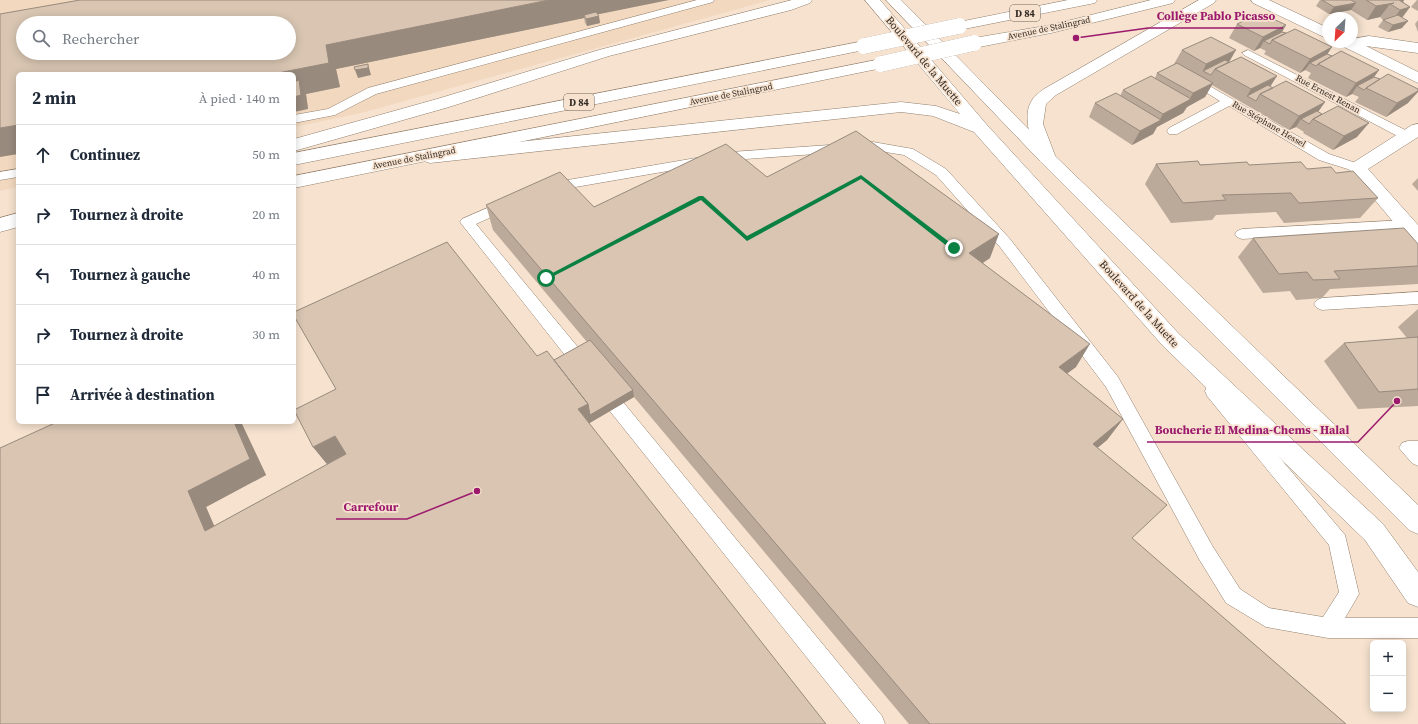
<!DOCTYPE html>
<html lang="fr">
<meta charset="utf-8">
<style>
:root{--surface:#fff;--page:#f2f2f3;--text:#1f2937;--muted:#747a83;--line:#e0e1e3}
body{margin:0;font-family:"Source Serif 4",serif;background:var(--page);color:var(--text)}
.controls{position:absolute;right:12px;bottom:12px;display:grid;overflow:hidden;border-radius:6px;box-shadow:0 2px 10px #0003}
.controls button{width:36px;height:36px;display:grid;place-items:center;padding:0;border:0;border-bottom:1px solid var(--line);background:var(--surface);color:var(--text);font:20px sans-serif}
.compass{position:absolute;left:1322px;top:12px;width:36px;height:36px;border-radius:50%;background:var(--surface);box-shadow:0 2px 10px #0003;rotate:205deg}
.stop{position:absolute;width:12px;height:12px;margin:-9px;border:3px solid #0b8043;border-radius:50%;background:#fff}
.stop.end{background:#0b8043;border-color:#fff;box-shadow:0 1px 4px #0008}
.list{margin:0;padding:0;list-style:none}
h2{display:flex;justify-content:space-between;align-items:center;height:52px;margin:0;padding:0 16px;font-size:17px}
h2 small{font-size:13px;font-weight:400;color:var(--muted)}
.list li{display:grid;grid-template-columns:26px 1fr auto;gap:12px;align-items:center;box-sizing:border-box;height:60px;padding:0 16px;border-top:1px solid var(--line)}
.list b{display:block;font-size:15px;white-space:nowrap}
.list em{font-size:13px;font-style:normal;color:var(--muted)}
.icon{flex:none;width:22px;height:22px;fill:none;stroke:currentColor;stroke-width:2;stroke-linecap:round;stroke-linejoin:round}
.map{position:relative;flex:none;width:1418px;height:724px;overflow:hidden}
.search{position:absolute;background:var(--surface);box-shadow:0 2px 10px #0003;left:16px;top:16px;width:280px;height:44px;display:flex;align-items:center;gap:10px;box-sizing:border-box;padding:0 14px;border-radius:22px;color:var(--muted);font-size:15px}
.panel{position:absolute;background:var(--surface);box-shadow:0 2px 10px #0003;left:16px;top:72px;width:280px;height:352px;border-radius:6px}
.map>svg:first-child{display:block}
.built{fill:#f2d8bf;fill-rule:evenodd}
.lines{fill:none;stroke-linecap:round;stroke-linejoin:round}
.service-casing{stroke:#92806e;stroke-width:1}
.minor-casing{stroke:#92806e;stroke-width:1}
.secondary-casing{stroke:#92806e;stroke-width:1}
.primary-casing{stroke:#92806e;stroke-width:1}
.service{fill:#fff;fill-rule:evenodd}
.minor{fill:#fff;fill-rule:evenodd}
.secondary{fill:#fff;fill-rule:evenodd}
.primary{fill:#fff;fill-rule:evenodd}
.primary-bridge-casing{stroke:#92806e;stroke-width:16;stroke-linecap:butt}
.primary-bridge{stroke:#fff;stroke-width:16}
.wall{fill:#bba999}
.shaded-wall{fill:#988a7d}
.building{fill:#d9c5b2;stroke:#988a7d;fill-rule:evenodd}
.route{fill:#0b8043}
.labels{text-anchor:middle;dominant-baseline:central;stroke-width:3.5;stroke-linejoin:round;paint-order:stroke}
.far-street-label{font-size:9px;fill:#332b24;stroke:#f6e2cf}
.shield{fill:#f6e2cf;stroke:#6e6257;stroke-width:1}
.shield-label{font-size:10px;font-weight:bold;fill:#332b24}
.street-label{font-size:11px;fill:#332b24;stroke:#f6e2cf}
.leader{fill:none;stroke:#9c1a6d;stroke-width:1.5}
.callout-dot{fill:#9c1a6d;stroke:#f6e2cf;stroke-width:1.5}
.callout-label{font-size:12px;text-anchor:middle;font-weight:bold;fill:#9c1a6d;stroke:#f6e2cf;stroke-width:3.5;stroke-linejoin:round;paint-order:stroke}
</style>
<div class="map">
<svg width="1418" height="724" viewBox="0 0 1418 724">
<rect width="100%" height="100%" fill="#f6e2cf"/>
<!-- built -->
<path class="built" d="M0,0H770L361,113L294,127V74H18V187L0,191ZM23,23H289V53H23Z"/>
<g class="lines">
<!-- service casing -->
<g class="service-casing">
<path id="service" d="M697,0H714L713,2L376,94L335,115L294,123V115L328,109L368,88Z
M1248,50L1411,133L1413,136L1411,139H1403L1244,55L1242,53Z
M1190,75L1329,154L1362,165L1364,168L1362,171L1357,172L1319,160L1229,106L1177,134H1169L1167,131L1169,128L1220,101L1186,80L1184,78Z
M873,142L913,149L946,169L1010,239L1118,377L1213,547L1240,589L1269,608L1323,617L1339,592L1329,545L1207,396L1205,391L1207,386L1213,384L1219,386L1345,535L1359,594L1345,618H1418V638H1328L1266,627L1226,603L1199,559L1106,387L1000,247L936,175L904,155L873,150L731,160L564,189L551,193L546,192L544,189L546,186L562,181L731,152Z
M18,169V177L0,180V172Z
M508,199L513,201L515,204L513,207L476,224L591,363L593,368L591,373L585,374L579,373L460,222L462,219Z
M1406,220L1411,222L1413,225L1411,228L1406,230L1242,239L1237,237L1235,234L1237,231L1242,229Z
M1418,292V304L1322,310L1317,308L1314,304L1317,300L1322,298Z
M603,383L609,385L882,716L885,724H860L597,395L595,390L597,385Z
M1408,441H1418V466L1412,463L1399,448L1402,443Z"/>
</g>
<!-- minor casing -->
<g class="minor-casing">
<path id="minor" d="M1251,0H1269L1328,28V39L1253,3Z
M1369,36L1418,43V53L1366,46L1418,72V83L1340,45L1337,42H1352V39Z
M1418,124V137L1368,169L1418,225V245L1411,243L1348,168L1351,164L1412,125Z"/>
</g>
<!-- secondary casing -->
<g class="secondary-casing">
<path id="secondary" d="M865,0H880L987,125L1179,334L1383,524L1418,572V607L1408,603L1365,540L1163,346L974,132L933,116L901,112L430,163L424,161L421,157L424,153L430,151L901,102L936,106L960,114Z
M886,0H901L1053,154L1418,505V534L1409,530L1041,162Z"/>
</g>
<!-- primary casing -->
<g class="primary-casing">
<path id="primary" d="M792,0H812L810,3L791,10L609,56L449,107L294,151V139L437,99L599,50Z
M1068,0H1097L1095,3L1090,4L959,30L954,29L952,26L954,23L959,22Z
M1151,0H1175L1173,3L1051,33L974,48L969,46L966,43L969,40L974,38L1051,25Z
M1199,0H1216L1214,3L1056,95L1046,104L1043,124L1056,158L1053,162L1047,164L1041,162C1032,148 1022,117 1031,102C1033,97 1040,92 1044,89Z
M864,41L869,43L872,46L869,49L294,165V153Z
M881,59L887,61L889,64L887,67L294,188V176Z
M18,213V227L0,232V218Z"/>
</g>
<!-- service -->
<use href="#service" class="service"/>
<!-- minor -->
<use href="#minor" class="minor"/>
<!-- secondary -->
<use href="#secondary" class="secondary"/>
<!-- primary -->
<use href="#primary" class="primary"/>
<!-- primary-bridge casing -->
<g class="primary-bridge-casing">
<path id="primary-bridge" d="M864,46L959,26
M881,64L974,43"/>
</g>
<!-- primary-bridge -->
<use href="#primary-bridge" class="primary-bridge"/>
</g>
<!-- wall -->
<path class="wall" d="M1320,0H1404L1403,2L1410,7L1402,18V28L1388,32L1378,27L1383,20L1380,17L1367,20L1351,10L1329,14L1316,6Z
M1417,0H1418V11L1411,7Z
M0,14L598,15L600,23L587,26L585,23L584,18L336,69L340,87L306,94L308,109L294,74Z
M1418,20V32L1415,24Z
M1237,24L1286,25L1282,32L1327,54L1332,56L1379,70L1374,77L1408,103L1386,117L1355,102L1359,97L1352,94L1346,97L1308,78L1311,73L1305,70L1300,73L1264,54L1266,51L1260,48L1254,51L1229,38Z
M1182,50L1229,62L1273,88L1325,102L1318,112L1357,137L1333,150L1303,133L1304,132L1296,127L1289,130L1212,85L1205,97L1187,107L1183,113L1157,127L1153,134L1132,145L1089,117L1095,103L1120,96L1123,90L1155,78L1157,73L1175,64H1174Z
M1156,164L1249,165L1307,169L1378,198L1360,218L1284,223L1276,212L1216,215L1212,220L1171,223L1145,184Z
M767,177L990,258L983,263L1076,367L1066,374L1123,419L1107,440L1097,448L1132,539L1346,724H909L634,397L589,423L0,724L57,422H241L266,475L206,507L214,526L346,454L327,464L313,447L537,356L554,360L587,342L493,230L486,205L594,207Z
M1418,178V191L1412,184Z
M1253,238L1418,244V284L1330,289L1322,298L1296,300L1290,291L1263,293L1238,257Z
M1418,309V406L1358,409L1324,361L1344,343L1407,338L1398,327Z"/>
<!-- shaded-wall -->
<path class="shaded-wall" d="M549,0H669L585,17L584,15V18L336,69L340,87L306,94L308,109L294,112V74H273L326,45Z
M1399,0H1404L1403,2Z
M1356,3L1351,10L1329,14L1334,7Z
M1390,4L1380,17L1367,20L1376,6Z
M1410,7L1400,20L1390,24L1400,10Z
M599,16L600,23L587,26L586,19Z
M1408,21L1402,28L1388,32L1393,25Z
M1286,25L1278,39L1272,40L1264,41L1260,48L1254,51L1263,37Z
M1332,47L1323,61L1310,63L1305,70L1300,73L1310,59Z
M1236,50L1228,64L1215,69L1203,71L1206,64Z
M368,64L371,75L358,78L355,70Z
M1379,70L1369,84L1357,86L1352,94L1346,97L1356,83Z
M1277,76L1268,90L1247,96L1251,89Z
M1213,83L1205,97L1187,107L1183,113L1157,127L1153,134L1132,145L1140,131L1159,121L1163,114L1189,100L1193,93Z
M1418,91V92L1408,103L1386,117L1397,103Z
M1325,102L1315,116L1301,119L1296,127L1289,130L1299,116Z
M1369,123L1357,137L1333,150L1344,136Z
M18,125V154L0,157V128Z
M999,234L990,258L960,277L969,253Z
M1090,344L1076,367L1045,390L1059,367Z
M633,390L634,397L583,427L578,409L588,404Z
M1123,419L1107,440L1077,465L1093,444Z
M234,422H241L266,475L206,507L223,546L205,531L188,491Z
M335,436L347,453L327,464L313,447Z"/>
<!-- building -->
<path class="building" d="M80,0H549L326,45L329,63L273,74H18V125L0,128V14ZM23,23H289V53H23Z
M1322,0H1351L1356,3L1334,7Z
M1366,0H1399L1410,7L1400,10L1390,4L1394,3L1376,6Z
M596,12L599,16L586,19L584,15Z
M1261,13L1286,25L1263,37L1237,24Z
M1398,15L1408,21L1393,25L1383,20Z
M1295,29L1332,47L1310,59L1272,40Z
M1282,32L1286,33L1272,40L1270,44L1264,41Z
M1211,37L1236,50L1206,64L1182,50Z
M1341,51L1379,70L1356,83L1318,64Z
M1327,54L1332,56L1318,64L1316,66L1310,63Z
M1241,57L1277,76L1251,89L1215,69Z
M1225,60L1229,62L1215,69L1211,75L1203,71Z
M1177,63L1213,83L1193,93L1157,73Z
M368,64V68L355,70L354,67Z
M1388,74L1418,89V91L1397,103L1366,88Z
M1151,76L1191,99L1163,114L1123,90Z
M1374,77L1380,79L1366,88L1364,90L1357,86Z
M299,80L301,95L294,97V82Z
M1286,81L1325,102L1299,116L1260,94Z
M1268,85L1273,88L1260,94L1256,101L1247,96Z
M1116,93L1161,120L1140,131L1095,103Z
M1338,106L1369,123L1344,136L1313,119Z
M1317,111L1322,114L1313,119L1309,124L1301,119Z
M856,131L999,234L969,253L1090,344L1059,367L1123,419L1093,444L1167,505L1132,538L1346,724H930L486,205L560,172L594,207L726,144L767,177Z
M1198,161L1200,165L1247,162L1249,165L1301,162L1307,169L1331,167L1336,173L1353,171L1378,198L1299,203L1291,193L1222,195L1226,200L1183,203L1156,164Z
M1404,228L1418,244V266L1334,271L1340,279L1313,280L1307,272L1279,274L1253,238Z
M447,242L537,356L547,351L588,404L578,409L826,724H0V448L57,422H234L250,459L188,491L205,531L346,454L335,436L313,447L294,410L336,389L294,316V312Z
M1418,337V389L1379,392L1344,343Z
M590,340L633,390L590,415L588,404L554,360Z"/>
<!-- route -->
<path class="route" d="M861,175L956,247V250H952L861,179L747,241L701,200L548,279L543,278L699,196H703L747,236Z"/>
<g class="labels">
<!-- far-street labels -->
<g class="far-street-label">
<text transform="translate(1049 28) rotate(-12)">Avenue de Stalingrad</text>
<text transform="translate(731 94) rotate(-11)">Avenue de Stalingrad</text>
<text transform="translate(1328 94) rotate(28)">Rue Ernest Renan</text>
<text transform="translate(1269 124) rotate(30)">Rue Stéphane Hessel</text>
<text transform="translate(414 158) rotate(-11)">Avenue de Stalingrad</text>
</g>
<!-- shield labels -->
<g class="shield">
<rect x="1010" y="5" width="30" height="16" rx="3"/>
<rect x="564" y="94" width="30" height="16" rx="3"/>
</g>
<g class="shield-label">
<text x="1025" y="13">D 84</text>
<text x="579" y="102">D 84</text>
</g>
<!-- street labels -->
<g class="street-label">
<text transform="translate(924 61) rotate(50)">Boulevard de la Muette</text>
<text transform="translate(1139 304) rotate(48)">Boulevard de la Muette</text>
</g>
</g>
<!-- callouts -->
<path class="leader" d="M1076 38L1148 28H1283M1397 401L1358 442H1147M477 491L407 519H336"/>
<g class="callout-dot">
<circle cx="1076" cy="38" r="4"/>
<circle cx="1397" cy="401" r="4"/>
<circle cx="477" cy="491" r="4"/>
</g>
<g class="callout-label">
<text x="1216" y="20">Collège Pablo Picasso</text>
<text x="1252" y="434">Boucherie El Medina-Chems - Halal</text>
<text x="371" y="511">Carrefour</text>
</g>
</svg>
<div class="controls">
<button>+</button>
<button>−</button>
</div>
<svg class="compass" viewBox="-18 -18 36 36"><path d="M0-13l5 13h-10z" fill="#e53935"/><path d="M0 13l5-13h-10z" fill="#747a83"/></svg>
<div class="stop" style="left:546px;top:278px"></div>
<div class="stop end" style="left:954px;top:248px"></div>
<div class="search"><svg class="icon" aria-label="search" viewBox="0 0 24 24"><circle cx="10" cy="10" r="6"/><path d="M15 15l6 6"/></svg>Rechercher</div>
<section class="panel">
<h2>2 min<small>À pied · 140 m</small></h2>
<ul class="list">
<li><svg class="icon" aria-label="ahead" viewBox="0 0 24 24"><path d="M12 20V5M6 11l6-6 6 6"/></svg><div><b>Continuez</b></div><em>50 m</em></li>
<li><svg class="icon" aria-label="right" viewBox="0 0 24 24"><path d="M7 20v-9h11M14 6l5 5-5 5"/></svg><div><b>Tournez à droite</b></div><em>20 m</em></li>
<li><svg class="icon" aria-label="left" viewBox="0 0 24 24"><path d="M17 20v-9H6M10 6l-5 5 5 5"/></svg><div><b>Tournez à gauche</b></div><em>40 m</em></li>
<li><svg class="icon" aria-label="right" viewBox="0 0 24 24"><path d="M7 20v-9h11M14 6l5 5-5 5"/></svg><div><b>Tournez à droite</b></div><em>30 m</em></li>
<li><svg class="icon" aria-label="arrive" viewBox="0 0 24 24"><path d="M6 21V4h12l-3 4 3 4H6"/></svg><div><b>Arrivée à destination</b></div></li>
</ul>
</section>
</div>
